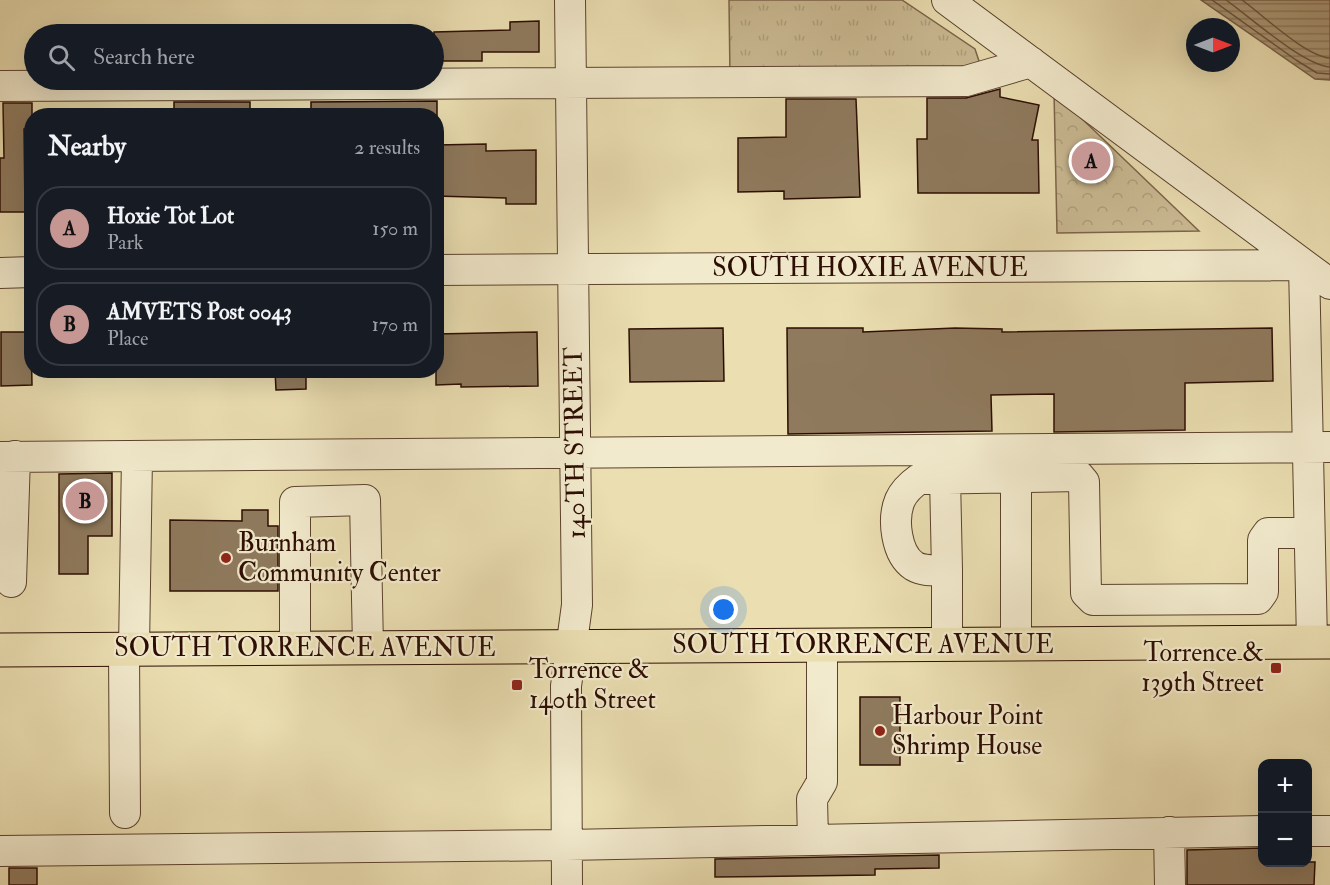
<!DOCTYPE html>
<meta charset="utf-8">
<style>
:root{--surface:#171b24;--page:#242831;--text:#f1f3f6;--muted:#9ea1a6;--line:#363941;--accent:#c59692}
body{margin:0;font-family:"IM FELL Double Pica",serif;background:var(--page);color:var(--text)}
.controls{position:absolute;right:18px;bottom:18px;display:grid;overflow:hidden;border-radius:12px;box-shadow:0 6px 24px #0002}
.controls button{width:54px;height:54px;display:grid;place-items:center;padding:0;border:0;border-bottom:2px solid var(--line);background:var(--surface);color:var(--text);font:30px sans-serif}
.compass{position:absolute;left:1186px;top:18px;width:54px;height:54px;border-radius:50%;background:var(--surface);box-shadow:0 6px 24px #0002;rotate:90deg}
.you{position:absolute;left:724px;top:610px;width:21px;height:21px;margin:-15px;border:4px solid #fff;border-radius:50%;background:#1a73e8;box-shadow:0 0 0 9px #1a73e833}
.badge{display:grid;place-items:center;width:39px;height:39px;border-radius:50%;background:var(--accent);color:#111;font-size:20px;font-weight:700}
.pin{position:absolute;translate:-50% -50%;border:3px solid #fff;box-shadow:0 2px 6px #0006}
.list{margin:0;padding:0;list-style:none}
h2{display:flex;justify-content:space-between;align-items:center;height:78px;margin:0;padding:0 24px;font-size:26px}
h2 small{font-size:20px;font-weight:400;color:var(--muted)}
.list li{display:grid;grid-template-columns:39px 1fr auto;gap:18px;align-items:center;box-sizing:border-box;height:84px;margin:0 12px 12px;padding:0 12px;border:2px solid var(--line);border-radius:24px}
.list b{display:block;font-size:22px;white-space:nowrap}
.list p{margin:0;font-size:20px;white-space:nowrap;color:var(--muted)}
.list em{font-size:20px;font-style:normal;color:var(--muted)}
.icon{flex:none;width:33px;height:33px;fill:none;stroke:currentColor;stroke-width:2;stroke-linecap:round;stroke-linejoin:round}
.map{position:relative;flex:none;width:1330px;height:885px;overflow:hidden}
.search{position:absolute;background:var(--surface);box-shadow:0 6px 24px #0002;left:24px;top:24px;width:420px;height:66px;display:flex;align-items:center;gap:15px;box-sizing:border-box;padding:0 21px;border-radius:33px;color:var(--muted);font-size:22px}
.panel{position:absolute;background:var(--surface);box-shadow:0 6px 24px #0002;left:24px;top:108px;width:420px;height:270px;border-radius:24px}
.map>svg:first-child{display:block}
.grass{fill:url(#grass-tufts);stroke:#7c644b;stroke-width:1.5}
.park{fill:url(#park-crowns);stroke:#7c644b;stroke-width:1.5}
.water{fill:url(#water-rules);stroke:#786048;stroke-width:1.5}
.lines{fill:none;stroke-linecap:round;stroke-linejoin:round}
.shore{stroke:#6b523c;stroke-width:1.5}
.building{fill:#8f7a5e;stroke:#2c0d02;stroke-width:1.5}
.minor-casing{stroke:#5c422e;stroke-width:32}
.major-casing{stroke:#2c0d02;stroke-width:35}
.minor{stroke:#f2eacd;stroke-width:30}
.major{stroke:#ebdfb2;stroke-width:33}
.poi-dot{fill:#8f2418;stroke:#f2eacd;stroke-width:2}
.labels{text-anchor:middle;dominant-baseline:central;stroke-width:4.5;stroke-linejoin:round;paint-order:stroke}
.street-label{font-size:26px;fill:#2c0d02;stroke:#f2eacd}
.poi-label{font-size:26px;fill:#2c0d02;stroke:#f2eacd;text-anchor:start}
</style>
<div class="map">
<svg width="1330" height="885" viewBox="0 0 1330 885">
<defs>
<pattern id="grass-tufts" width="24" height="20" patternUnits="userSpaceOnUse" patternTransform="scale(1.5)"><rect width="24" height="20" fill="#cbbb94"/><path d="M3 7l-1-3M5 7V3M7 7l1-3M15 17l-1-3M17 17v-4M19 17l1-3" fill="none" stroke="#aea07e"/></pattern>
<pattern id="park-crowns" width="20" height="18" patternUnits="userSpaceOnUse" patternTransform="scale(1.5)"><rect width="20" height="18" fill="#cbbb94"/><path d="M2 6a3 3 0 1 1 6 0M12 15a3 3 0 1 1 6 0" fill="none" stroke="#aea07e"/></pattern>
<pattern id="water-rules" width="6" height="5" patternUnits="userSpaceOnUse" patternTransform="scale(1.5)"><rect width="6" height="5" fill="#aa9876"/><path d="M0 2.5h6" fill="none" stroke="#8b7a5f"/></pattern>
</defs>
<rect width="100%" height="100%" fill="#ebdfb2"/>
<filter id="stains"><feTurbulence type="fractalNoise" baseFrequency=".00333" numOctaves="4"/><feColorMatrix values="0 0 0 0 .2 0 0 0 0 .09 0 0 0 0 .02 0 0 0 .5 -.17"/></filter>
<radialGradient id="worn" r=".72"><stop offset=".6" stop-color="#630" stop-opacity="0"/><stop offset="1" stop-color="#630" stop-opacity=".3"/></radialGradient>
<!-- grass -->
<path class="grass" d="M729,0H902L975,49L981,67L730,77Z"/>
<!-- park -->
<path class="park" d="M1054,92L1199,231L1057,233Z"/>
<!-- water -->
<path class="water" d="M1201,0H1330V80L1315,79Z"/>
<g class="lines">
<!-- shore -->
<path class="shore" d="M1212,0L1296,60L1317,73L1330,74
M1226,0C1250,17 1303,65 1330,67
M1242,0C1263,15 1305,56 1330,58"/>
</g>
<!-- building -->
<path class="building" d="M539,21V52H482V61H434V32L510,30V22Z
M1000,89V97L1039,105L1032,140H1038L1039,193H918L917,139H927V98H966Z
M786,99H856L860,197L784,199V191L738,192V138L786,137Z
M437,101V116H311V102Z
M174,102H250V116H174Z
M3,103H32V128L24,129L25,212H0V158H4Z
M486,144V151L536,150V204H506V198L436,196V145Z
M723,328L724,381L630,382L629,329Z
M787,328H863V332L955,328L1002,329V332L1272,328L1273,381L1185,383V430L1054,432V394L991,395L992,431L788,434Z
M1,332H31L32,385L1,386Z
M537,332L538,386L461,387V384L436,385V334Z
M275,370H306V389L276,390Z
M112,473V536H88V574H59V474Z
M242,510H268V526H278V591H170V520L242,521Z
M860,697H900V765H860Z
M1263,848V862H1315L1314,885H1187V850Z
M939,855V868L875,869V875L715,877V859Z
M9,868H37V885H9Z"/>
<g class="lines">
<!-- minor casing -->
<g class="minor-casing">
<path id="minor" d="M947,0L1330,284
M0,86L966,81L1031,62
M436,270L1304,265L1312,642
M0,273L32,272
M0,457L1330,447
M1016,476V644
M945,477L947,570
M11,582L15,456
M947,645V570C936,570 924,572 914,566C896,554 892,519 900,500C904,491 912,484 919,479L1079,476L1084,482L1086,593L1093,600L1258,599L1263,592V540L1268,533H1309
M295,648V502L365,500L368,647
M124,649L125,813
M134,649L137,456
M1308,831H1330
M1169,832L1170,885
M813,840L812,799L822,782V645
M0,851L567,845L1262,831
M567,885L566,686L577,605L570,0"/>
</g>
<!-- major casing -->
<g class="major-casing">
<path id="major" d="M0,650L1330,642"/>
</g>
<!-- minor -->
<use href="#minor" class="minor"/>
<!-- major -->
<use href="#major" class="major"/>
</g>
<!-- markers -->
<g class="poi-dot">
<circle cx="226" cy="558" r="6"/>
<rect x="1270" y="662" width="12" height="12" rx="3"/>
<rect x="511" y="679" width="12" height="12" rx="3"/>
<circle cx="880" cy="731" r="6"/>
</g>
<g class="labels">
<!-- street labels -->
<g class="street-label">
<text x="870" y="268">SOUTH HOXIE AVENUE</text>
<text transform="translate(575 443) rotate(-91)">140TH STREET</text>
<text x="863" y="645">SOUTH TORRENCE AVENUE</text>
<text x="305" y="648">SOUTH TORRENCE AVENUE</text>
</g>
<!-- poi labels -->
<g class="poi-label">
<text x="238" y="543">Burnham<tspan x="238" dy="30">Community Center</tspan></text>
<text x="1264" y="653" text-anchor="end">Torrence &amp;<tspan x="1264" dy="30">139th Street</tspan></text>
<text x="529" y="670">Torrence &amp;<tspan x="529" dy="30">140th Street</tspan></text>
<text x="892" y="716">Harbour Point<tspan x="892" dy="30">Shrimp House</tspan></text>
</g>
</g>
<rect width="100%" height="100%" filter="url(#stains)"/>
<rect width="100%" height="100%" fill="url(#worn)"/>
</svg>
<div class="controls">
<button>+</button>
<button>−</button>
</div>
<svg class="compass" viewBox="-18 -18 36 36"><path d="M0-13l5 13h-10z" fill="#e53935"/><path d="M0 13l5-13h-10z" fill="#9ea1a6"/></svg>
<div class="you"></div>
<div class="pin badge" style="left:1091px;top:161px">A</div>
<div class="pin badge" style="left:85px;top:501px">B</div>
<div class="search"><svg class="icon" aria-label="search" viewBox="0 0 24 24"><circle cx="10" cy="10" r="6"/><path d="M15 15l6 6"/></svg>Search here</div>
<section class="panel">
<h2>Nearby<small>2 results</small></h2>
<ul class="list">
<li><span class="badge">A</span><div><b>Hoxie Tot Lot</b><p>Park</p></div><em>150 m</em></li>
<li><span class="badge">B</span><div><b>AMVETS Post 0043</b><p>Place</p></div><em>170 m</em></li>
</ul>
</section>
</div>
